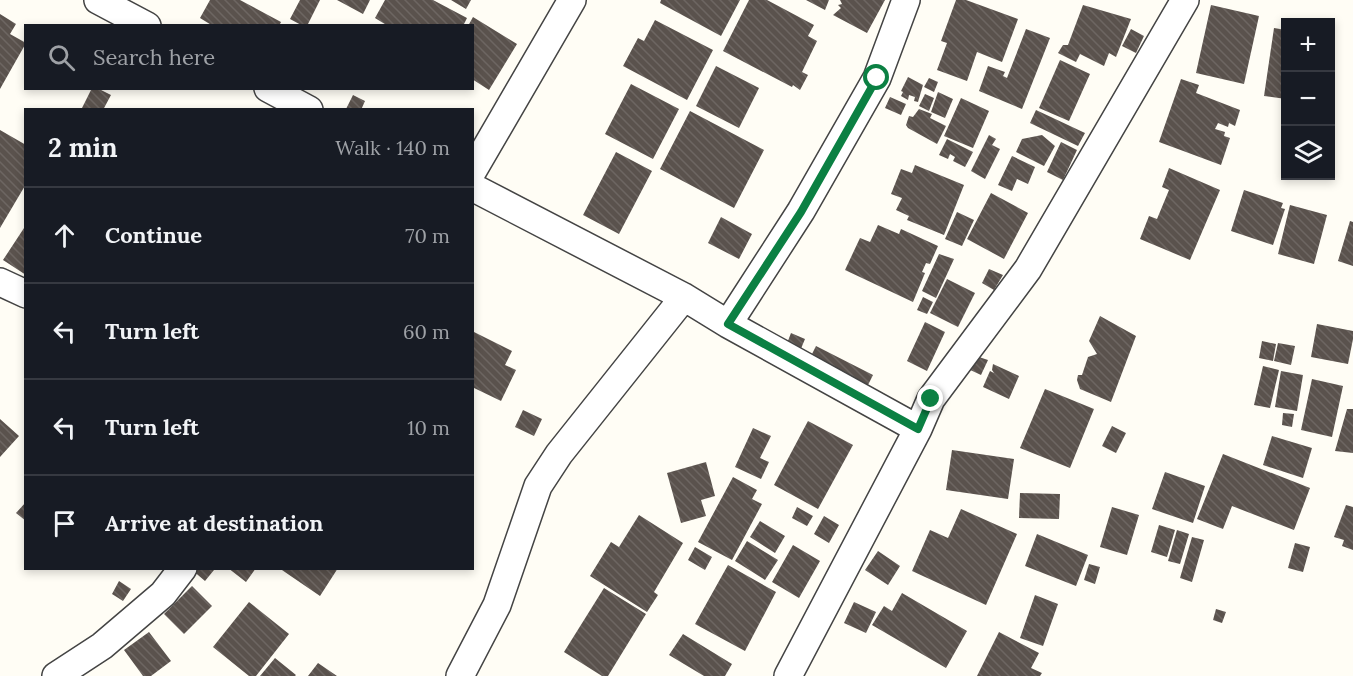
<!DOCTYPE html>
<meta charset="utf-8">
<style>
:root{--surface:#171b24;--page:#242831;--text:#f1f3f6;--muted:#9ea1a6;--line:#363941}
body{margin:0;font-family:Lora,serif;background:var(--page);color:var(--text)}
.controls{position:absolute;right:18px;top:18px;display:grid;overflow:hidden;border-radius:0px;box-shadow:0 3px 9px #0003}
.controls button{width:54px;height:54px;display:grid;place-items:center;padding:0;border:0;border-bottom:2px solid var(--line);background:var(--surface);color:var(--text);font:30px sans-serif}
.stop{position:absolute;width:18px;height:18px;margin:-14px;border:4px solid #0b8043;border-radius:50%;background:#fff}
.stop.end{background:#0b8043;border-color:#fff;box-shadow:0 2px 6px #0008}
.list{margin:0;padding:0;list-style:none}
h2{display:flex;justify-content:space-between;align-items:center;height:78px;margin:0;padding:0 24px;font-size:26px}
h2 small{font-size:20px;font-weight:400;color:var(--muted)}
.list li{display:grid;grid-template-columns:39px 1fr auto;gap:18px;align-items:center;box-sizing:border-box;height:96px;padding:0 24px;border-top:2px solid var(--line)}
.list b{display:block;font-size:22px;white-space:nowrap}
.list em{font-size:20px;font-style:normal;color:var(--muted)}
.icon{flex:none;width:33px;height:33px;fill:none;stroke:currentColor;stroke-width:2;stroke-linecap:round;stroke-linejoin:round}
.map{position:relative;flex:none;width:1353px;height:676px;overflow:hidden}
.search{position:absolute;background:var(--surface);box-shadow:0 3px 9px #0003;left:24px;top:24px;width:450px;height:66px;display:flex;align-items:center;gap:15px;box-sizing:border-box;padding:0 21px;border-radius:0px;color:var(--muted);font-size:22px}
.panel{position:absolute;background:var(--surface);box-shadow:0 3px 9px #0003;left:24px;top:108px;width:450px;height:462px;border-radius:0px}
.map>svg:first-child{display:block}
.building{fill:url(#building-back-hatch)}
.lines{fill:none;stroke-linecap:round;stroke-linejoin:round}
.minor-casing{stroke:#444;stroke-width:30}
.minor{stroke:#fff;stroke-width:27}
.route{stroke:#0b8043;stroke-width:8}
</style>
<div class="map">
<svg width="1353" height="676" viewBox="0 0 1353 676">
<defs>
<pattern id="building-back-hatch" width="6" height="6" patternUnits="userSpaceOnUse" patternTransform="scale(1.5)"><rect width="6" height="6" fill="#5a524d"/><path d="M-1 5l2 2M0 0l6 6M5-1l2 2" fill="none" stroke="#6d6662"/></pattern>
</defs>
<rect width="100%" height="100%" fill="#fffdf5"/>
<!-- building -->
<path class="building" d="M210,0H240L281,22L279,26H213L200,18Z
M300,0H320L307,26H303L290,19Z
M337,0H370L363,14Z
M385,0H433L467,18L463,26H388L375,18Z
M451,0H471L466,9Z
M661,0H740L721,36L660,3Z
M749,0H767L814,25L808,36L817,41L802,72L808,75L800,90L793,85L792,87L723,51Z
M806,0H829L825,10Z
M840,0H885L867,33L833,15L841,8L838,5L842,4Z
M956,0H966L1018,19L1002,62L977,52L967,81L937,70L947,43L941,41Z
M1083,5L1131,19L1116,57L1109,53L1104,66L1080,54L1076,62L1058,53L1063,45H1068Z
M1211,5L1259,16L1244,84L1196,73Z
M0,14L16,24L10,34L26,43L0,89Z
M473,17L517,44L489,90L472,79V26H468Z
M655,20L713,50L687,100L623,66L638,38L644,41Z
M1274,28L1286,30V99L1264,96Z
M1026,29L1050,38L1022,109L979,91L988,66L1005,72L1003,76L1007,78Z
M1131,29L1144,36L1136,53L1122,46Z
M1060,60L1090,74L1069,121L1039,108Z
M716,66L759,88L739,128L696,106Z
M908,77L923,85L918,102L914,101L915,97L909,95L908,100L901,96L903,92L901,91Z
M929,78L938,82L934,92L924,87Z
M1181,79L1199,85L1196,93L1240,110L1235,126L1229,123L1228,127L1218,123L1215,129L1225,132L1224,136L1230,138L1221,165L1159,142Z
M631,84L679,109L653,159L605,134Z
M92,88H97L111,95L103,110H81Z
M938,92L953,99L945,118L931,112Z
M925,94L934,98L929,111L919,106Z
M353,95L365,101L361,110L346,109Z
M890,97L906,104L901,115L885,108Z
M961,98L989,111L973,148L944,136Z
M919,109L932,114L930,118L946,126L937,144L908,128L906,125L909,116L913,117Z
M1036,110L1085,133L1078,146L1030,123Z
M690,111L764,150L734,208L660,169Z
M0,130L26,145V184L0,228Z
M989,135L996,139L992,145L1000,149L985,179L971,171Z
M1042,135L1055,146L1044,166L1016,152L1022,139Z
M947,139L973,152L965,167L953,161L955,157L950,154L948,159L939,155Z
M1061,142L1077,150L1063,180L1047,172Z
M616,152L652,171L619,234L583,215Z
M1012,156L1035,167L1028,184L1017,179L1012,191L998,185Z
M915,165L964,185L944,235L907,220L909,216L896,210L902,198L891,194L901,169L912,173Z
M1169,168L1220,190L1190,260L1140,239L1149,216L1157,219L1169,190L1162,187Z
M1244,190L1283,203L1281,208L1285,209L1273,245L1231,231Z
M991,193L1028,213L1004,259L967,239Z
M1290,205L1327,215L1314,264L1278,254Z
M957,212L974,220L962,246L945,239Z
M721,217L752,234L739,259L708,243Z
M1350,221L1353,222V266L1338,261Z
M26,225V275L3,260Z
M878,225L899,234L901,229L938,246L930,264L926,263L922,272L925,273L913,302L845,270L860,238L870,242Z
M939,254L954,259L936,298L922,291Z
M989,269L1003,275L994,290L982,283Z
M947,279L975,293L958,327L930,313Z
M923,297L933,302L927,314L917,310Z
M1100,316L1136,336L1111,402L1080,389L1077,380L1078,375H1082L1088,357L1097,354L1089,341Z
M925,322L945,332L927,371L907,361Z
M1317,324L1353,331V339L1348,364L1311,357Z
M472,331L512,351L505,365L516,370L501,401L472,387Z
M791,333L805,339L800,351L786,346Z
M1262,341L1276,344L1273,361L1259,358Z
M1278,343L1295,346L1291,365L1274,361Z
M816,346L873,375L864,393L807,364Z
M979,357L988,360L981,375L966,368Z
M993,364L1019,376L1009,399L983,387L990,371L994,373L992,370Z
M1263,366L1279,370L1270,408L1254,405Z
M1281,371L1303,375L1297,411L1275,407Z
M1312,379L1343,386L1332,437L1301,430Z
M1045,389L1094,409L1070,468L1020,448Z
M1347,409H1353V453L1335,451Z
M523,410L542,419L534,436L515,427Z
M1283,413L1294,414L1292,427L1282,425Z
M0,419L19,436L0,457Z
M808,421L853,445L818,509L774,485Z
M1112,426L1126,433L1116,453L1102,446Z
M753,428L771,436L760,458L769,462L761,479L735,467Z
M1272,436L1312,448L1303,478L1263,465Z
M952,450L1014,459L1008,499L946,490Z
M1223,454L1310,488L1294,530L1232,506L1223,529L1197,519Z
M706,462L715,496L701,500L706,516L681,523L667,473Z
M1165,472L1205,486L1193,523L1152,509Z
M733,477L757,490L752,499L762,504L732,560L698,542Z
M1020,493L1060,494L1059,519L1019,518Z
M26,502V521L16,513Z
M1346,505L1353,507V550L1342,546L1344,540L1334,537Z
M797,507L813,516L807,526L792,518Z
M1112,507L1139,515L1127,555L1100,547Z
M961,509L1017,534L986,605L912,571L930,530L948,538Z
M639,515L683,543L654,592L658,595L647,612L590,576L611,542L619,547Z
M824,516L839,525L829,543L814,534Z
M760,521L785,536L775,553L750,537Z
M1159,525L1175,530L1167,557L1151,552Z
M1177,530L1189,534L1180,564L1168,561Z
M1037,534L1088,555L1076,586L1025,566Z
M1192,537L1204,540L1192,582L1180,578Z
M747,541L778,560L765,580L735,561Z
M1295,543L1310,547L1303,572L1288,568Z
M793,545L820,561L799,598L772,582Z
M695,547L712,557L705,570L688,560Z
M878,551L900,566L888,585L865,570Z
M1089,564L1100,567L1095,584L1084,580Z
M728,565L776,592L745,651L695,624Z
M193,568H212L214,570L205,581L192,570Z
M228,568H256L246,582Z
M279,568H338L320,596Z
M119,581L131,589L123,601L112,594Z
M192,586L212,606L184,634L164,614Z
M604,588L646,614L608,676H602L564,652Z
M902,593L967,631L946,668L872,625L884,606L892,611Z
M1035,595L1058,604L1043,646L1020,638Z
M249,602L289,634L256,676H249L213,647Z
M854,602L876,612L866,633L844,623Z
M1216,609L1226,612L1222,623L1213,620Z
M149,632L171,661L151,676H143L124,650Z
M999,632L1039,653L1031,668L1042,673L1040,676H977Z
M683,634L732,664L725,676H704L669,655Z
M275,658L296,675L295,676H260Z
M318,663L337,676H308Z"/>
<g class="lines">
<!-- minor casing -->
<g class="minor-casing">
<path id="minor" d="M98,0L147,26
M268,88L309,110
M472,172L572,0
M472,187L684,297L728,324L918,429
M0,282L26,294
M728,324L801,211L877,78L906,0
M56,676L102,646L163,594L183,568
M460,676L497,605L538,486L559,454L684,297
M788,676L918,429L931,399L1028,269L1185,0"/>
</g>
<!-- minor -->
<use href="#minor" class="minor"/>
</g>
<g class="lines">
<!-- route -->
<path class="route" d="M877,78L801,212L728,324L918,429L931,399"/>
</g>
</svg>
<div class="controls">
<button>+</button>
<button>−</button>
<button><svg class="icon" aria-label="layers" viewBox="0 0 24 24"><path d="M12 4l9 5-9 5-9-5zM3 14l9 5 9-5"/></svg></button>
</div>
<div class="stop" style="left:877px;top:78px"></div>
<div class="stop end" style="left:931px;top:399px"></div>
<div class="search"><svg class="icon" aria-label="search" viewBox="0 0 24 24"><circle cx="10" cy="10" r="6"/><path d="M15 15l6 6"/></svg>Search here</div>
<section class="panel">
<h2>2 min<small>Walk · 140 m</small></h2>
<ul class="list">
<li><svg class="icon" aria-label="ahead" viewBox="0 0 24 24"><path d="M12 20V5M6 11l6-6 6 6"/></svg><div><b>Continue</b></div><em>70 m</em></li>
<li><svg class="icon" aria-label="left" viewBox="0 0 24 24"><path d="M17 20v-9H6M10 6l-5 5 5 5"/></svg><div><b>Turn left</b></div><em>60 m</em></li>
<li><svg class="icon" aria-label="left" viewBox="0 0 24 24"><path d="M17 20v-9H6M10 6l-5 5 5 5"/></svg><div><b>Turn left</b></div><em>10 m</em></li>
<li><svg class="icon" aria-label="arrive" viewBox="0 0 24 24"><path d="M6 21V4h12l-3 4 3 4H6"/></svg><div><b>Arrive at destination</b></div></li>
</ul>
</section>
</div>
